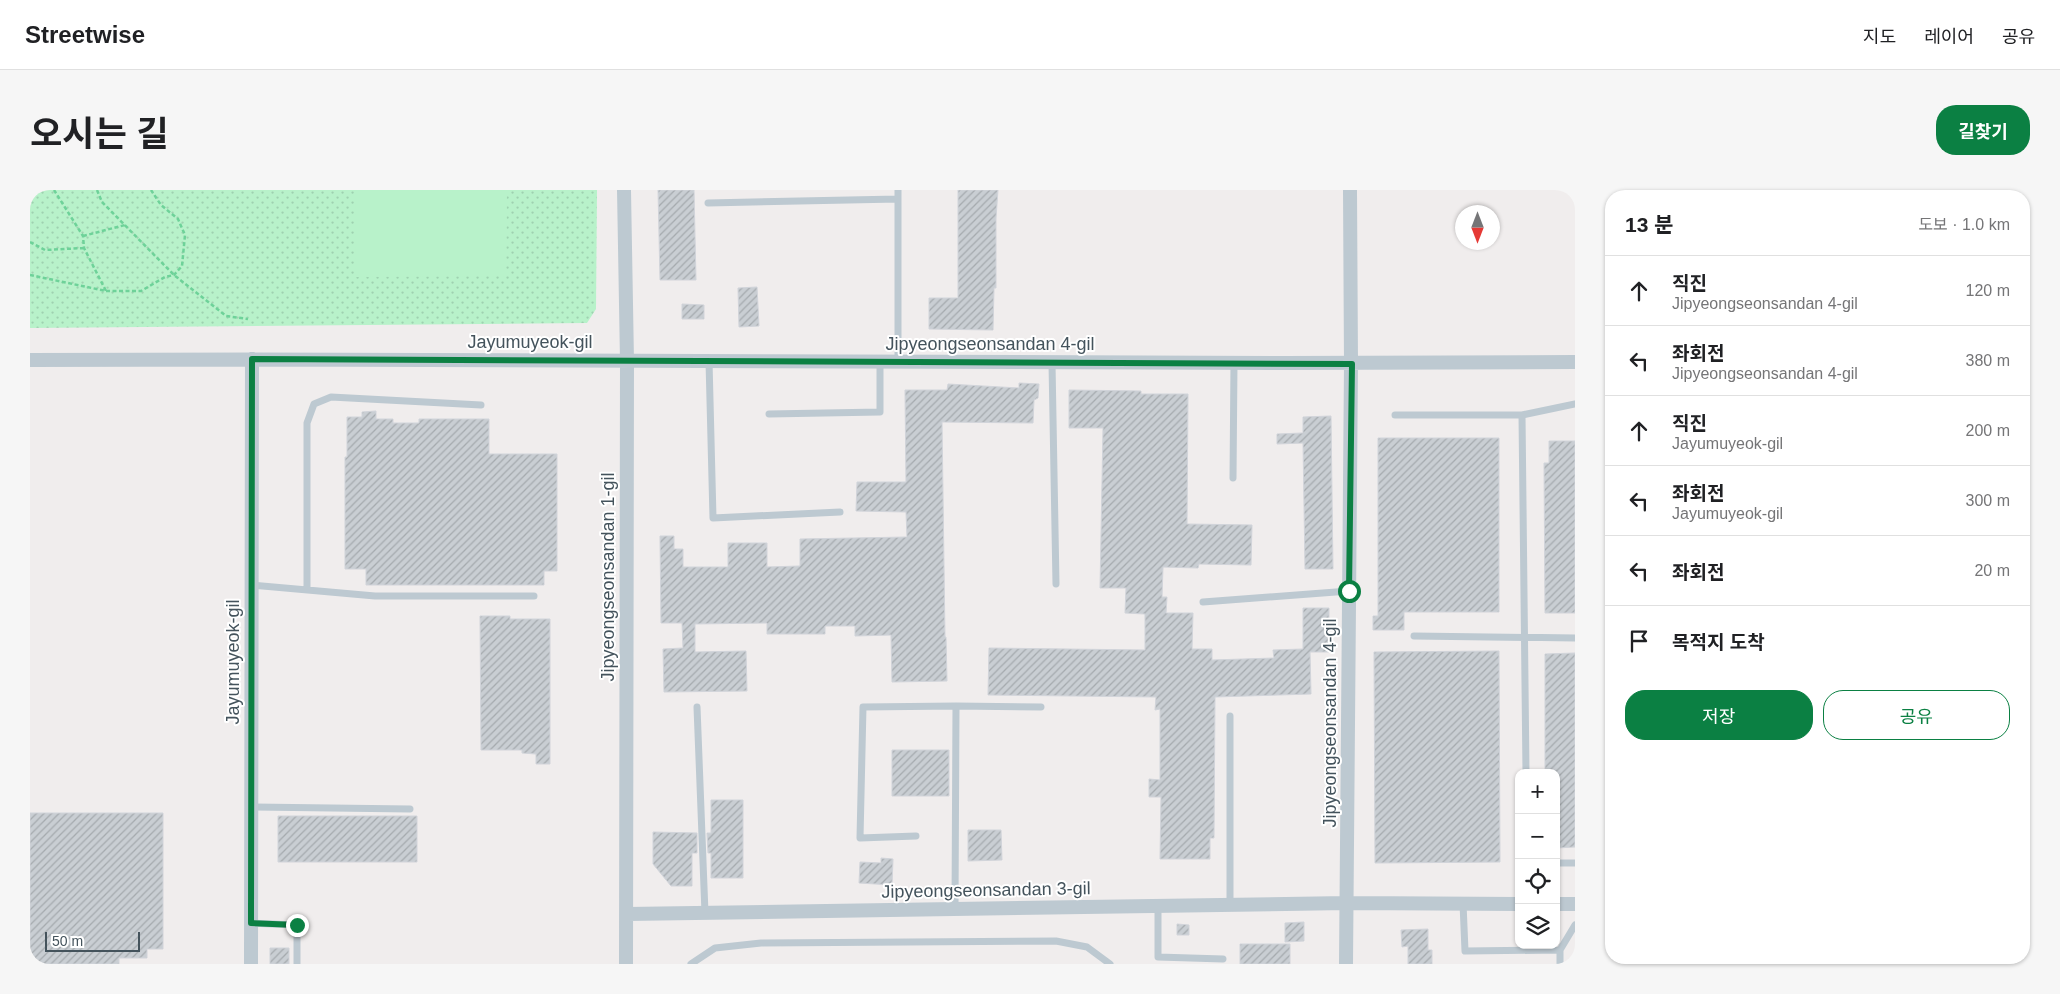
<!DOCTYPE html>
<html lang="ko">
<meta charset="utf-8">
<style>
:root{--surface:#fff;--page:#f6f6f6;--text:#202124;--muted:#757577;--line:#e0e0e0;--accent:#0b8043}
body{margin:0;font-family:Arial,"Noto Sans KR",sans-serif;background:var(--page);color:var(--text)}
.controls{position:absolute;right:15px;bottom:15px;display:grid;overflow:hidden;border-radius:10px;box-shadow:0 1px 4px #0004}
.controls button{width:45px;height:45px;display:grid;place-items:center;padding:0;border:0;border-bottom:1px solid var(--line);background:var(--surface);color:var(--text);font:25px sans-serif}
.compass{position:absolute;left:1425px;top:15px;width:45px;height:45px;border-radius:50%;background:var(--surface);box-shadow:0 1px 4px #0004;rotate:180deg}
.scale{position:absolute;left:15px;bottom:12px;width:95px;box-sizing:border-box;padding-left:5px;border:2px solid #44535c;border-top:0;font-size:14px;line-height:18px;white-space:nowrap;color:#44535c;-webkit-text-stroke:4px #fff;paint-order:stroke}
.stop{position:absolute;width:15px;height:15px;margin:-11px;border:4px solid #0b8043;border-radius:50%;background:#fff}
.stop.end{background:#0b8043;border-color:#fff;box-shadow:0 1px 5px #0008}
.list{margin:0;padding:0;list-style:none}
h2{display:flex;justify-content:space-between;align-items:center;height:65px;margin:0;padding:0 20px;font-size:21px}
h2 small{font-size:16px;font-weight:400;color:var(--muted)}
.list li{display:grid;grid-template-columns:32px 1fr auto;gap:15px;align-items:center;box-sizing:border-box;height:70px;padding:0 20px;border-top:1px solid var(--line)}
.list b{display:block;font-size:19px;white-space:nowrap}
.list p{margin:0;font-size:16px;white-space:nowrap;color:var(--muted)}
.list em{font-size:16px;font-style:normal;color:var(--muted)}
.actions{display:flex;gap:10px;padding:15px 20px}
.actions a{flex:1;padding:11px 0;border:1px solid var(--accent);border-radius:20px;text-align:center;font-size:18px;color:var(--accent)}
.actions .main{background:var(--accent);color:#fff}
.icon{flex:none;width:28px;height:28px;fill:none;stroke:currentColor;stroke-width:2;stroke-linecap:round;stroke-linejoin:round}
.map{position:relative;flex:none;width:1545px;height:774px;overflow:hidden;border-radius:20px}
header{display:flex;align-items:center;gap:30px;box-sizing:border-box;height:70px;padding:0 25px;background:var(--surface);border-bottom:1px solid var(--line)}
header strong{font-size:24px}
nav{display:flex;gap:28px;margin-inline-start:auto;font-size:18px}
.intro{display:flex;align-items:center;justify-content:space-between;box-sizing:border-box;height:120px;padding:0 30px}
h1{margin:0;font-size:35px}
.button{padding:12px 22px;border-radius:20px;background:var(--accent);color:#fff;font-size:18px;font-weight:700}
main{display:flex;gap:30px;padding:0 30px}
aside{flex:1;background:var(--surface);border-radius:20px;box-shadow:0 1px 4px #0004}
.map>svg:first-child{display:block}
.park{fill:url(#park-dots)}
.pitch{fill:#b8f2ca}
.building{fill:url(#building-hatch);stroke:#d1d4da}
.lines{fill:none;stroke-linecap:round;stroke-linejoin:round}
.path{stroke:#6ed299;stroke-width:2.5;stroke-dasharray:4 2.5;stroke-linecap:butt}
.lane{stroke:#bdc9d1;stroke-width:7}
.street{stroke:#bdc9d1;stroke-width:14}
.route{stroke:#0b8043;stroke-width:6}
.labels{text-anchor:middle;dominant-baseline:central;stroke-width:4;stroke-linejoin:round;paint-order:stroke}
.street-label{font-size:18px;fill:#44535c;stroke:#fff}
</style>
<header>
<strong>Streetwise</strong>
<nav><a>지도</a><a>레이어</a><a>공유</a></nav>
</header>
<div class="intro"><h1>오시는 길</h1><a class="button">길찾기</a></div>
<main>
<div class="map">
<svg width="1545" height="774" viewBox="0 0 1545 774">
<defs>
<pattern id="park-dots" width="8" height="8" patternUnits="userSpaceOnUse" patternTransform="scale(1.25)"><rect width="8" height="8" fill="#b8f2ca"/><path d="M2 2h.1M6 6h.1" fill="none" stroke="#9fd1b0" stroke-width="1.8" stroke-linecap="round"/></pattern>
<pattern id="building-hatch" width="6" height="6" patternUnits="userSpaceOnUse" patternTransform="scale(1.25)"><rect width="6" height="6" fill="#c9ced3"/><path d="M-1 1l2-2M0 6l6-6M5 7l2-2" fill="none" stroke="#a5aaae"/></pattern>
</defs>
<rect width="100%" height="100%" fill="#f0eded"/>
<!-- park -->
<path class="park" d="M0,0H567L566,119L557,133L0,138Z"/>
<!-- pitch -->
<path class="pitch" d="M325,0H477L476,86L326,87Z"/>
<!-- building -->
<path class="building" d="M628,0H664L666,90H630Z
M928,0H968L966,28V98H964L963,140L899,139V108H928Z
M727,97L729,136L709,137L708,98Z
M652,114L674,115V129H652Z
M989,193L1009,194L1008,208L1004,210L1003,233L912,232L915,447H916L917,491L862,492L861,445L825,446V436H795V444H737V433L665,434V462L716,461L717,501L634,502L633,459L653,458L652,433H631L630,346H644V359H653V377H698V353H737V377L770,376V349L877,347L876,322L826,321L827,292H876L875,200H917L918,194L989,198Z
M1039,200L1111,201V204H1158L1157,334L1222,335L1221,375L1169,374L1168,378L1133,377L1132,407H1137L1136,423H1163L1162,459H1182V470L1244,468L1243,460L1273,459V418H1299V462H1280L1281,504L1185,507L1184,648H1180V669H1130L1131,607H1119V589L1130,590V519L1125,520L1126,507L958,505L959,458L1115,460V424L1095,423L1096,398H1070L1073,238H1039Z
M346,221V229H363V233H389V229H459V264H527V381H514V395H336V379H315V267H317V227H332V222Z
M1301,226L1303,379H1275L1273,253L1247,254V244L1273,243V227Z
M1348,248H1469V422H1374V440H1343V426H1348Z
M1519,251H1545V423H1515L1514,273H1519Z
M450,426H480V429H520V574H506V564L492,563V560H451Z
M1469,461L1470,672L1345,673L1344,462Z
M1545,463V657L1526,658V583H1515V464Z
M862,560H919V606H862Z
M681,610H713V688H681V663H678L677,643H681Z
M0,623H133V759H117V768H89V774H0Z
M248,626H387V672H248Z
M938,640H971L972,670L938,671Z
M623,642L667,643V663H662V696H641L623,674Z
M851,668L863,669L862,695L829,693L830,672L851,673Z
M1274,732V751L1255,752V733Z
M1147,734L1159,735V745H1147Z
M1398,739V760H1402V774H1378V756L1372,757L1371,740Z
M1210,754H1260V774H1210Z
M240,758H259V774H240Z"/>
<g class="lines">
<!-- path -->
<path class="path" d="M67,0L72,12L144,85L196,126L218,129
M53,46L95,35
M0,52L15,60L54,58
M0,85L76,101L54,58L53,46L24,0
M76,101H111L135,87L144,85L152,76L155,45L148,29L131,15L121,0"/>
<!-- lane -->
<path class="lane" d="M868,0V172
M678,13L868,9
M679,171L683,328L810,322
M1022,173L1026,394
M739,224L850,222V172
M1365,225H1492L1545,214
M1492,225L1496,583
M1203,288L1204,173
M221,395L345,406H504
M277,400V233L284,214L301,207L451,215
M1173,412L1319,401
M1384,446L1545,448
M667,517L675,723
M1200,526V715
M221,617L380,619
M886,646L830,648L833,517L926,516
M1526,673H1545
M1433,713L1435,761L1530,760
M1128,716V767L1193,769
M925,719L926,516L1011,517
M221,733L267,735V774
M661,774L685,758L731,753L1026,751L1057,757L1080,774
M1530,774V760L1545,735"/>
<!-- street -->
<path class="street" d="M594,0L597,171L596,774
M0,170C515,167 1030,176 1545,172
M1526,714H1545
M597,724L1317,713L1489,714
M221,774L222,169
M1316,774L1321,174L1320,0"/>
</g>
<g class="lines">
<!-- route -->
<path class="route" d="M267,735L221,733L222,169L1322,174L1319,401"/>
</g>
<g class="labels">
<!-- street labels -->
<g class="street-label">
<text x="500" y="152">Jayumuyeok-gil</text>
<text x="960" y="154">Jipyeongseonsandan 4-gil</text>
<text transform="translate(578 387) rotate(-90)">Jipyeongseonsandan 1-gil</text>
<text transform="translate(203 472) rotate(-90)">Jayumuyeok-gil</text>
<text transform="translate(1300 533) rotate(-90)">Jipyeongseonsandan 4-gil</text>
<text transform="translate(956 700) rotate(-1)">Jipyeongseonsandan 3-gil</text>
</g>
</g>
</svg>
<div class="controls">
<button>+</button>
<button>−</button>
<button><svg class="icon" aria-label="locate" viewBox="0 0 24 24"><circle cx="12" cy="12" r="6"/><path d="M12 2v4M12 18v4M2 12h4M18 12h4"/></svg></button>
<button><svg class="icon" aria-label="layers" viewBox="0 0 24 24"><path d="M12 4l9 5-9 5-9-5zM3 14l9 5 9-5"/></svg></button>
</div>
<svg class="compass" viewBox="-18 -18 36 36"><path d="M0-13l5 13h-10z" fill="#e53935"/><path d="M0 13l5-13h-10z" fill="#757577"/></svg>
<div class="scale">50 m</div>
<div class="stop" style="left:1319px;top:401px"></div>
<div class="stop end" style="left:267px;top:735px"></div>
</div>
<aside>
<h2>13 분<small>도보 · 1.0 km</small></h2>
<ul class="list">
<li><svg class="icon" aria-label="ahead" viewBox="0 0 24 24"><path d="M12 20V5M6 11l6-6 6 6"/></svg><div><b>직진</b><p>Jipyeongseonsandan 4-gil</p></div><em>120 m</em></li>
<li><svg class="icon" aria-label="left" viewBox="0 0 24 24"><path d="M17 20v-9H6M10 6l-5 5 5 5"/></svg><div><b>좌회전</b><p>Jipyeongseonsandan 4-gil</p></div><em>380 m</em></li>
<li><svg class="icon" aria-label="ahead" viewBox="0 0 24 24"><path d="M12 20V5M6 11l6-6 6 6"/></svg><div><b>직진</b><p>Jayumuyeok-gil</p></div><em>200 m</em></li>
<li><svg class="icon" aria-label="left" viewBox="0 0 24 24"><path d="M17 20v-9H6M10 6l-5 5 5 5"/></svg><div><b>좌회전</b><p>Jayumuyeok-gil</p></div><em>300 m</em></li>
<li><svg class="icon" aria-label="left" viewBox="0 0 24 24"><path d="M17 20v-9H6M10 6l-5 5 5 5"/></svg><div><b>좌회전</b></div><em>20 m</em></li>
<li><svg class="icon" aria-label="arrive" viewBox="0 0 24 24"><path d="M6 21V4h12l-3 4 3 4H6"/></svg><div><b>목적지 도착</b></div></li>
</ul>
<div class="actions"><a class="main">저장</a><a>공유</a></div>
</aside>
</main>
